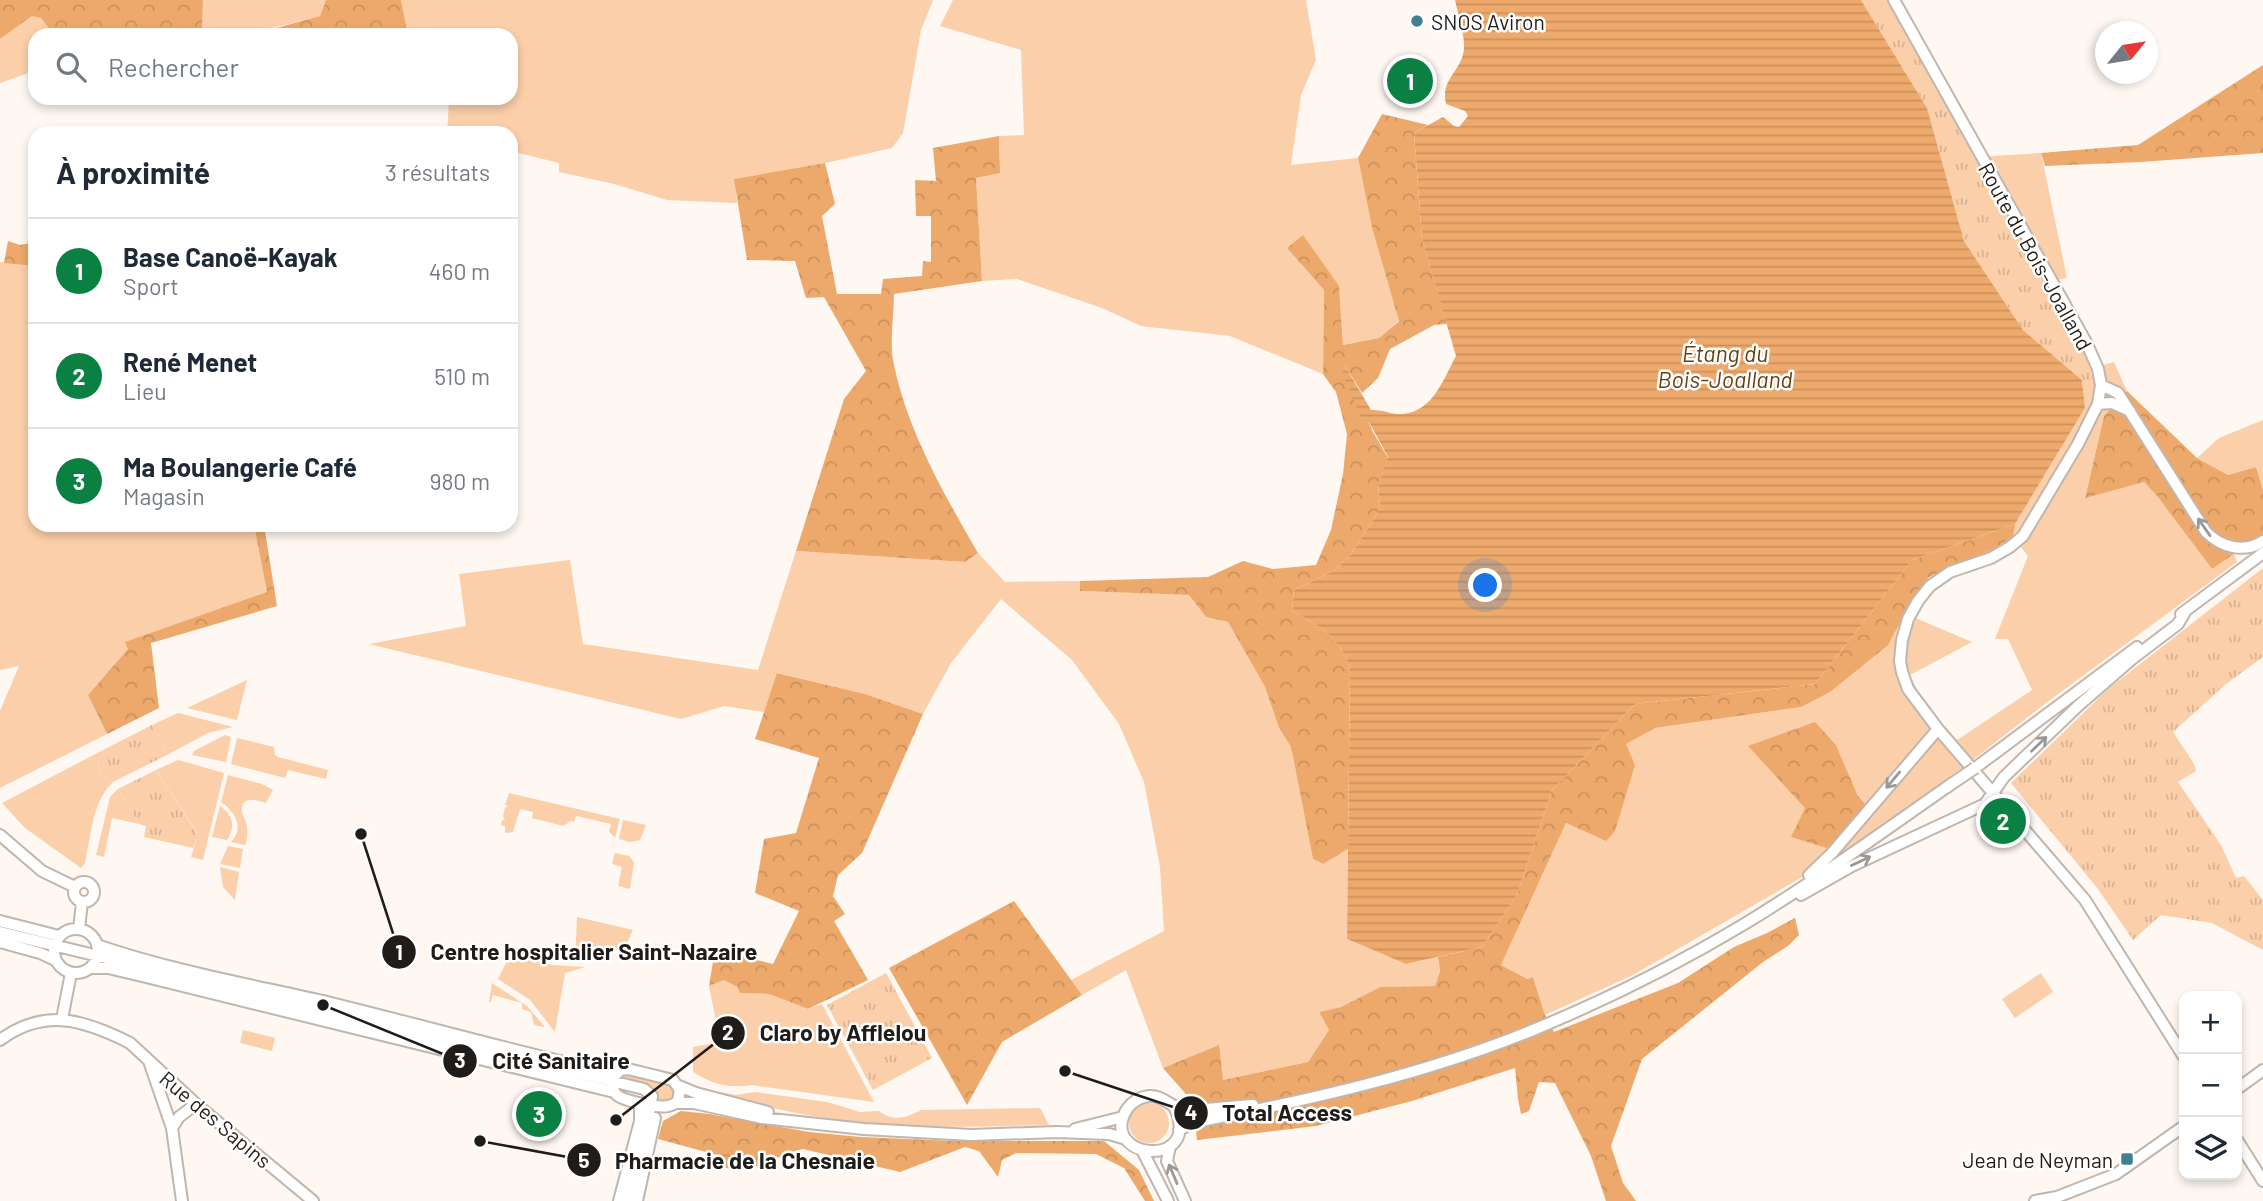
<!DOCTYPE html>
<html lang="fr">
<meta charset="utf-8">
<style>
:root{--surface:#fff;--page:#f6f6f7;--text:#1f2937;--muted:#747a83;--line:#e0e1e3;--accent:#0b8043}
body{margin:0;font-family:Barlow,sans-serif;background:var(--page);color:var(--text)}
.controls{position:absolute;right:21px;bottom:21px;display:grid;overflow:hidden;border-radius:14px;box-shadow:0 4px 10px #0003}
.controls button{width:63px;height:63px;display:grid;place-items:center;padding:0;border:0;border-bottom:2px solid var(--line);background:var(--surface);color:var(--text);font:35px sans-serif}
.compass{position:absolute;left:2095px;top:21px;width:63px;height:63px;border-radius:50%;background:var(--surface);box-shadow:0 4px 10px #0003;rotate:60deg}
.you{position:absolute;left:1486px;top:586px;width:24px;height:24px;margin:-18px;border:5px solid #fff;border-radius:50%;background:#1a73e8;box-shadow:0 0 0 10px #1a73e833}
.badge{display:grid;place-items:center;width:46px;height:46px;border-radius:50%;background:var(--accent);color:#fff;font-size:23px;font-weight:700}
.pin{position:absolute;translate:-50% -50%;border:4px solid #fff;box-shadow:0 2px 7px #0006}
.list{margin:0;padding:0;list-style:none}
h2{display:flex;justify-content:space-between;align-items:center;height:91px;margin:0;padding:0 28px;font-size:30px}
h2 small{font-size:23px;font-weight:400;color:var(--muted)}
.list li{display:grid;grid-template-columns:46px 1fr auto;gap:21px;align-items:center;box-sizing:border-box;height:105px;padding:0 28px;border-top:2px solid var(--line)}
.list b{display:block;font-size:26px;white-space:nowrap}
.list p{margin:0;font-size:23px;white-space:nowrap;color:var(--muted)}
.list em{font-size:23px;font-style:normal;color:var(--muted)}
.icon{flex:none;width:38px;height:38px;fill:none;stroke:currentColor;stroke-width:2;stroke-linecap:round;stroke-linejoin:round}
.map{position:relative;flex:none;width:2263px;height:1201px;overflow:hidden}
.search{position:absolute;background:var(--surface);box-shadow:0 4px 10px #0003;left:28px;top:28px;width:490px;height:77px;display:flex;align-items:center;gap:18px;box-sizing:border-box;padding:0 24px;border-radius:21px;color:var(--muted);font-size:26px}
.panel{position:absolute;background:var(--surface);box-shadow:0 4px 10px #0003;left:28px;top:126px;width:490px;height:406px;border-radius:21px}
.map>svg:first-child{display:block}
.grass{fill:#fbcfa9;fill-rule:evenodd}
.forest{fill:url(#forest-crowns)}
.park{fill:url(#park-tufts)}
.water{fill:url(#water-rules)}
.lines{fill:none;stroke-linecap:round;stroke-linejoin:round}
.secondary-casing{stroke:#c1b6ad;stroke-width:14}
.secondary{stroke:#fff;stroke-width:10}
.secondary-bridge-casing{stroke:#c1b6ad;stroke-width:14;stroke-linecap:butt}
.secondary-bridge{stroke:#fff;stroke-width:10}
.oneway{stroke:#9b9998}
.poi-dot{fill:#417f94;stroke:#fff;stroke-width:2.5}
.labels{text-anchor:middle;dominant-baseline:central;stroke-width:5;stroke-linejoin:round;paint-order:stroke}
.poi-label{font-size:21px;fill:#201c19;stroke:#fff;text-anchor:start}
.street-label{font-size:21px;fill:#201c19;stroke:#fff}
.water-label{font-size:23px;font-style:italic;fill:#6a3e0e;stroke:#fff}
.leader{fill:none;stroke:#201c19;stroke-width:2.5}
.callout-dot{fill:#201c19;stroke:#fff;stroke-width:2.5}
.mark-label{font-size:21px;text-anchor:middle;font-weight:bold;fill:#fff}
.callout-label{font-size:23px;text-anchor:middle;font-weight:bold;fill:#201c19;stroke:#fff;stroke-width:5;stroke-linejoin:round;paint-order:stroke}
</style>
<div class="map">
<svg width="2263" height="1201" viewBox="0 0 2263 1201">
<defs>
<pattern id="forest-crowns" width="20" height="18" patternUnits="userSpaceOnUse" patternTransform="scale(1.75)"><rect width="20" height="18" fill="#eda96b"/><path d="M2 6a3 3 0 1 1 6 0M12 15a3 3 0 1 1 6 0" fill="none" stroke="#cb915c"/></pattern>
<pattern id="park-tufts" width="24" height="20" patternUnits="userSpaceOnUse" patternTransform="scale(1.75)"><rect width="24" height="20" fill="#fbcfa9"/><path d="M3 7l-1-3M5 7V3M7 7l1-3M15 17l-1-3M17 17v-4M19 17l1-3" fill="none" stroke="#d7b191"/></pattern>
<pattern id="water-rules" width="6" height="5" patternUnits="userSpaceOnUse" patternTransform="scale(1.75)"><rect width="6" height="5" fill="#eeaa6c"/><path d="M0 2.5h6" fill="none" stroke="#cc925d"/></pattern>
</defs>
<rect width="100%" height="100%" fill="#fef7f2"/>
<!-- grass -->
<path class="grass" d="M203,0H326L320,16C279,27 245,35 202,35Z
M401,0H933L921,30L903,133L892,148L825,163L735,179L737,203L667,200L614,184L559,172V163L511,151V133H447L449,102L432,98H511V35H408Z
M953,0H1306L1316,60L1301,95L1291,165L1358,158L1372,228L1399,320L1379,338L1343,345L1339,286L1287,248L1324,290L1323,374L1230,336L1141,326L1102,308L1017,279L982,281L976,178L1000,173L999,136L1024,135L1021,50L940,26Z
M32,16L41,17L54,35H35V76L31,72L0,83V39Z
M2041,153L2067,278L2047,282L1976,157Z
M0,262L35,266V525H254L267,592L126,642L129,648L88,695L107,734L0,788V711L19,666L0,670Z
M2114,362L2127,391L2104,416L2085,497L2144,482L2157,496L2212,569L2234,554L2237,562L2046,703L1960,770L1842,854L1633,975L1545,1015L1533,977L1529,979L1501,965L1566,823L1606,841L1635,765L1625,744L1655,728L1801,707L1906,614L1972,642L1910,675L1923,702L1957,740L2032,690L2008,639H1995L2028,556L2013,537L2015,524L2085,408L2091,392L2092,364L2103,365ZM1836,745L1858,796L1792,837Z
M2263,420V490L2256,467L2228,475L2197,458L2219,438Z
M796,551L964,562L978,553L1005,582L1080,581L1081,591L1189,595L1206,617L1228,622L1265,687L1279,728L1291,747L1313,859L1323,864L1348,849L1347,939L1406,964L1438,957L1440,971L1435,986L1380,987L1341,1007L1319,1012L1329,1030L1308,1062L1223,1080L1218,1046L1163,1068L1126,970L1082,995L1071,980L1164,931L1160,867L1144,782L1119,724L1072,660L1001,599L951,663L923,714L865,694L778,673L764,712L724,706L681,719L369,644L466,626L459,574L570,560L583,644L758,670Z
M247,680L237,720L187,708Z
M178,713L233,727L208,733L167,755L152,725Z
M225,735L231,737L226,762L192,755L194,751Z
M237,738L274,747L275,755L278,757L328,770L326,779L288,770L285,778L231,764Z
M105,749L98,763L101,776L113,782C92,802 91,836 85,863L81,868L25,828L2,803Z
M178,760L224,773L203,860L191,857L198,834L156,770Z
M228,775L262,784L273,790L266,803C257,800 240,795 242,812C243,817 247,822 247,828C248,833 247,839 245,845L231,842C245,827 235,812 221,802Z
M118,789L139,824L112,818L104,857L96,855L110,797Z
M509,793L620,819L615,838L609,831L611,824L576,816L574,822L571,821L563,826L532,818L533,812L520,809L513,832L505,833V826L501,825L502,820H505L503,816L505,808L508,806L505,805Z
M220,806C233,815 236,827 227,840L212,837Z
M623,820L646,825L640,840L630,842L619,839Z
M228,846L243,849L240,868L220,864Z
M615,853L629,856L634,862L630,889L618,886L622,867L612,864Z
M220,867L239,872L235,900L223,887Z
M577,917L633,930L627,943L593,959L575,962Z
M512,951L552,965L585,967L565,973L555,1032L530,1000L498,979Z
M2041,973L2053,992L2015,1018L2002,999Z
M724,980L737,987L740,993L769,994L808,1009L822,1004L874,1102L752,1085C728,1089 713,1084 693,1072V1047L720,1042L709,986Z
M492,983L527,1006L545,1027L534,1025L531,1012L522,1009V1003L493,995L491,1002H489Z
M243,1030L275,1038L272,1051L240,1043Z
M628,1074L666,1082L672,1085L674,1095L666,1102L658,1101L654,1090L618,1080Z
M703,1089L736,1095L755,1092L827,1102L860,1112L879,1111C892,1122 907,1118 921,1110L1040,1108L1049,1125C969,1127 887,1130 807,1115C772,1109 737,1099 702,1091Z
M1129 1123a20 20 0 1 1 40 0a20 20 0 1 1-40 0Z"/>
<!-- forest -->
<path class="forest" d="M0,0H203L202,35H54L41,18L32,16L0,39Z
M326,0H401L408,35H270L269,30L320,16Z
M2263,65V153L2141,162L2045,166L2041,153L2138,145Z
M1382,114L1428,125L1414,133L1422,239L1447,324L1434,325L1390,349L1378,378L1362,393L1344,364L1373,432L1388,458L1378,484L1380,509L1351,554L1335,570L1294,590L1292,611C1320,627 1340,636 1350,669L1348,849L1323,864L1313,859L1291,747L1279,728L1265,687L1228,622L1206,617L1189,595L1080,591V581L1208,577L1243,561L1273,569L1316,565L1331,530L1343,474L1347,434L1336,392L1323,374L1324,290L1287,248L1303,235L1339,286L1343,345L1379,338L1399,321L1372,228L1358,158Z
M999,136L1000,173L976,178L982,281L894,294C894,316 889,343 894,365C908,432 944,494 978,553L965,562L796,551L844,399L866,371L824,297L806,298L795,261L747,260L734,179L825,163L835,204L822,216L837,294H881L883,279L922,276L923,261L931,262V216H916L915,180L936,181L933,148Z
M8,241L20,245L35,242V266L4,263Z
M2127,391L2197,458L2228,475L2256,467L2263,490V534L2212,569L2157,496L2144,482L2085,498L2104,416Z
M2015,524L2013,537L1992,550L1929,577L1912,600L1888,645L1830,692L1801,707L1655,728L1626,744L1635,765L1615,831L1606,841L1566,823L1501,965L1528,979L1533,977L1545,1015L1554,1032L1678,983L1734,947L1767,933L1795,918L1799,935L1788,946L1763,962L1642,1059L1611,1146L1623,1183L1636,1201H1606L1591,1156L1555,1083L1539,1082L1529,1111L1521,1114L1518,1099L1515,1068L1412,1101L1316,1126L1197,1140L1193,1102L1163,1068L1219,1045L1223,1080L1308,1062L1329,1030L1319,1012L1341,1007L1380,987L1435,986L1440,971L1438,957L1482,947L1517,895L1552,790L1635,704L1815,684L1912,560Z
M254,525H264L277,606L151,643L159,708L107,734L88,695L128,649L125,642L267,592Z
M777,673L865,694L923,714L862,853L838,875L833,896L845,914L834,921L868,980L808,1009L769,994L740,993L737,987L724,980L709,986L715,950L773,964L799,911L755,893L764,839L796,833L819,758L755,739Z
M1815,722L1836,745L1858,796L1871,811L1840,852L1791,837L1805,808L1748,746Z
M1014,901L1082,995L1002,1042L967,1105L889,968Z
M681,1111L709,1114L809,1132L861,1137L954,1141H1104L1139,1170L1154,1201H1145L1124,1168L1096,1154L1016,1153L1002,1160L998,1177L979,1151L965,1147L900,1172L803,1149C768,1157 755,1178 716,1165L717,1155L658,1139L663,1121Z"/>
<!-- park -->
<path class="park" d="M1861,0H1891L2092,364L2091,392L2085,408L2082,380L2023,330L1964,241L1927,108Z
M2263,568V657L2226,684L2173,732L2194,764L2196,771L2178,782L2221,845L2236,878L2244,876L2263,900V950L2212,923L2161,915L2133,940L2098,889L2011,783L2108,689Z
M152,725L167,755L113,782L101,776L98,763L105,749Z
M156,770L198,835L193,848L144,837L146,826L139,824L118,789Z
M886,973L932,1058L873,1090L827,1005Z"/>
<!-- water -->
<path class="water" d="M1455,0H1861L1927,108L1964,241L2023,330L2082,380L2085,408L2015,524L1912,560L1815,684L1635,704L1552,790L1517,895L1482,947L1406,964L1347,939L1350,669C1340,636 1320,627 1292,611L1294,590L1335,570L1351,554L1380,509L1378,484L1388,457L1369,422L1361,418L1339,364H1344L1371,410C1383,409 1391,415 1403,414C1433,411 1443,380 1456,356L1422,239L1414,133L1443,117L1454,126L1459,127L1468,116L1465,111L1446,104C1440,79 1462,71 1464,49C1465,36 1458,13 1455,0Z"/>
<g class="lines">
<!-- secondary casing -->
<g class="secondary-casing">
<path id="secondary" d="M1894,0L2087,344L2098,369L2101,385L2098,404L2078,444L2023,536L2010,547L1991,558L1950,572L1930,586L1918,601L1908,619L1902,640L1900,661L1902,672L1908,689L1938,729L2085,900L2184,1057
M2101,385L2118,393L2206,532C2221,547 2244,554 2263,541
M2098,404L2112,403L2130,411
M2181,614L2263,553
M1975,768L2137,647
M0,835L42,871L75,887
M1809,875L1832,853L1938,729
M74 892a10 10 0 1 1 20 0a10 10 0 1 1-20 0Z
M1801,895L1852,866L1985,804L2004,777L2078,706L2132,659L2178,624L2185,612
M0,921L59,936
M54 951a22 22 0 1 1 44 0a22 22 0 1 1-44 0Z
M79,929L82,902
M0,932L644,1089L652,1096L650,1109L629,1201
M0,942L40,953L55,960
M97,945C173,971 253,985 331,1003C425,1026 517,1052 611,1073H616
M90,968H108L142,976L614,1092
M62,1019L71,973
M0,1040C45,1007 85,1020 130,1043L196,1104L313,1201
M150,1064L172,1128L182,1201
M628,1069L673,1080L680,1090L678,1101C674,1104 674,1105 668,1106C659,1108 620,1101 615,1093C612,1089 613,1082 614,1077L620,1070Z
M679,1086L696,1093L768,1112
M2237,1089L2263,1070
M676,1103H694L762,1118L864,1129L971,1135L1057,1132L1109,1134L1126,1139
M1174,1106C1205,1172 1096,1159 1127,1109C1132,1102 1140,1097 1149,1096C1163,1095 1170,1107 1183,1109C1206,1111 1231,1106 1253,1105
M172,1128L179,1117L196,1104
M1075,1129L1123,1117
M1179,1130L1192,1123C1308,1100 1423,1075 1533,1030C1606,1000 1678,964 1746,923C1815,881 1881,833 1947,787
M2237,1140L2263,1181
M1170,1146L1167,1161L1185,1201
M1143,1152L1168,1201
M619,1201L640,1121V1105L638,1103
M637,1201L655,1118
M2035,1201L2057,1197L2116,1174L2184,1126"/>
</g>
<!-- secondary -->
<use href="#secondary" class="secondary"/>
<!-- secondary-bridge casing -->
<g class="secondary-bridge-casing">
<path id="secondary-bridge" d="M1947,787L1975,768"/>
</g>
<!-- secondary-bridge -->
<use href="#secondary-bridge" class="secondary-bridge"/>
</g>
<!-- one-way arrows -->
<defs><path id="oneway-shaft" d="M-6 0H5M1.5-3L5.5 0L1.5 3" fill="none" stroke-width="1.6" stroke-linecap="round" stroke-linejoin="round" transform="scale(1.75)"/></defs>
<g class="oneway">
<use href="#oneway-shaft" transform="translate(2204 527) rotate(-125)"/>
<use href="#oneway-shaft" transform="translate(2039 744) rotate(-44)"/>
<use href="#oneway-shaft" transform="translate(1893 780) rotate(130)"/>
<use href="#oneway-shaft" transform="translate(1861 861) rotate(-25)"/>
<use href="#oneway-shaft" transform="translate(1173 1174) rotate(-113)"/>
</g>
<!-- markers -->
<g class="poi-dot">
<circle cx="1417" cy="21" r="7"/>
<rect x="2120" y="1152" width="14" height="14" rx="3.5"/>
</g>
<g class="labels">
<!-- poi labels -->
<g class="poi-label">
<text x="1431" y="21">SNOS Aviron</text>
<text x="2113" y="1159" text-anchor="end">Jean de Neyman</text>
</g>
<!-- street labels -->
<g class="street-label">
<text transform="translate(2036 256) rotate(61)">Route du Bois-Joalland</text>
<text transform="translate(216 1119) rotate(40)">Rue des Sapins</text>
</g>
<!-- water labels -->
<g class="water-label">
<text x="1725" y="353">Étang du<tspan x="1725" dy="26">Bois-Joalland</tspan></text>
</g>
</g>
<!-- callouts -->
<path class="leader" d="M361 834L399 952M616 1120L728 1033M323 1005L460 1061M1065 1071L1191 1113M480 1141L584 1160"/>
<g class="callout-dot">
<circle cx="361" cy="834" r="7"/>
<circle cx="616" cy="1120" r="7"/>
<circle cx="323" cy="1005" r="7"/>
<circle cx="1065" cy="1071" r="7"/>
<circle cx="480" cy="1141" r="7"/>
<circle cx="399" cy="952" r="18"/>
<circle cx="728" cy="1033" r="18"/>
<circle cx="460" cy="1061" r="18"/>
<circle cx="1191" cy="1113" r="18"/>
<circle cx="584" cy="1160" r="18"/>
</g>
<g class="mark-label">
<text x="399" y="960">1</text>
<text x="728" y="1040">2</text>
<text x="460" y="1068">3</text>
<text x="1191" y="1120">4</text>
<text x="584" y="1168">5</text>
</g>
<g class="callout-label">
<text x="594" y="960">Centre hospitalier Saint-Nazaire</text>
<text x="843" y="1041">Claro by Afflelou</text>
<text x="561" y="1069">Cité Sanitaire</text>
<text x="1287" y="1121">Total Access</text>
<text x="745" y="1169">Pharmacie de la Chesnaie</text>
</g>
</svg>
<div class="controls">
<button>+</button>
<button>−</button>
<button><svg class="icon" aria-label="layers" viewBox="0 0 24 24"><path d="M12 4l9 5-9 5-9-5zM3 14l9 5 9-5"/></svg></button>
</div>
<svg class="compass" viewBox="-18 -18 36 36"><path d="M0-13l5 13h-10z" fill="#e53935"/><path d="M0 13l5-13h-10z" fill="#747a83"/></svg>
<div class="you"></div>
<div class="pin badge" style="left:1410px;top:81px">1</div>
<div class="pin badge" style="left:2003px;top:821px">2</div>
<div class="pin badge" style="left:539px;top:1114px">3</div>
<div class="search"><svg class="icon" aria-label="search" viewBox="0 0 24 24"><circle cx="10" cy="10" r="6"/><path d="M15 15l6 6"/></svg>Rechercher</div>
<section class="panel">
<h2>À proximité<small>3 résultats</small></h2>
<ul class="list">
<li><span class="badge">1</span><div><b>Base Canoë-Kayak</b><p>Sport</p></div><em>460 m</em></li>
<li><span class="badge">2</span><div><b>René Menet</b><p>Lieu</p></div><em>510 m</em></li>
<li><span class="badge">3</span><div><b>Ma Boulangerie Café</b><p>Magasin</p></div><em>980 m</em></li>
</ul>
</section>
</div>
